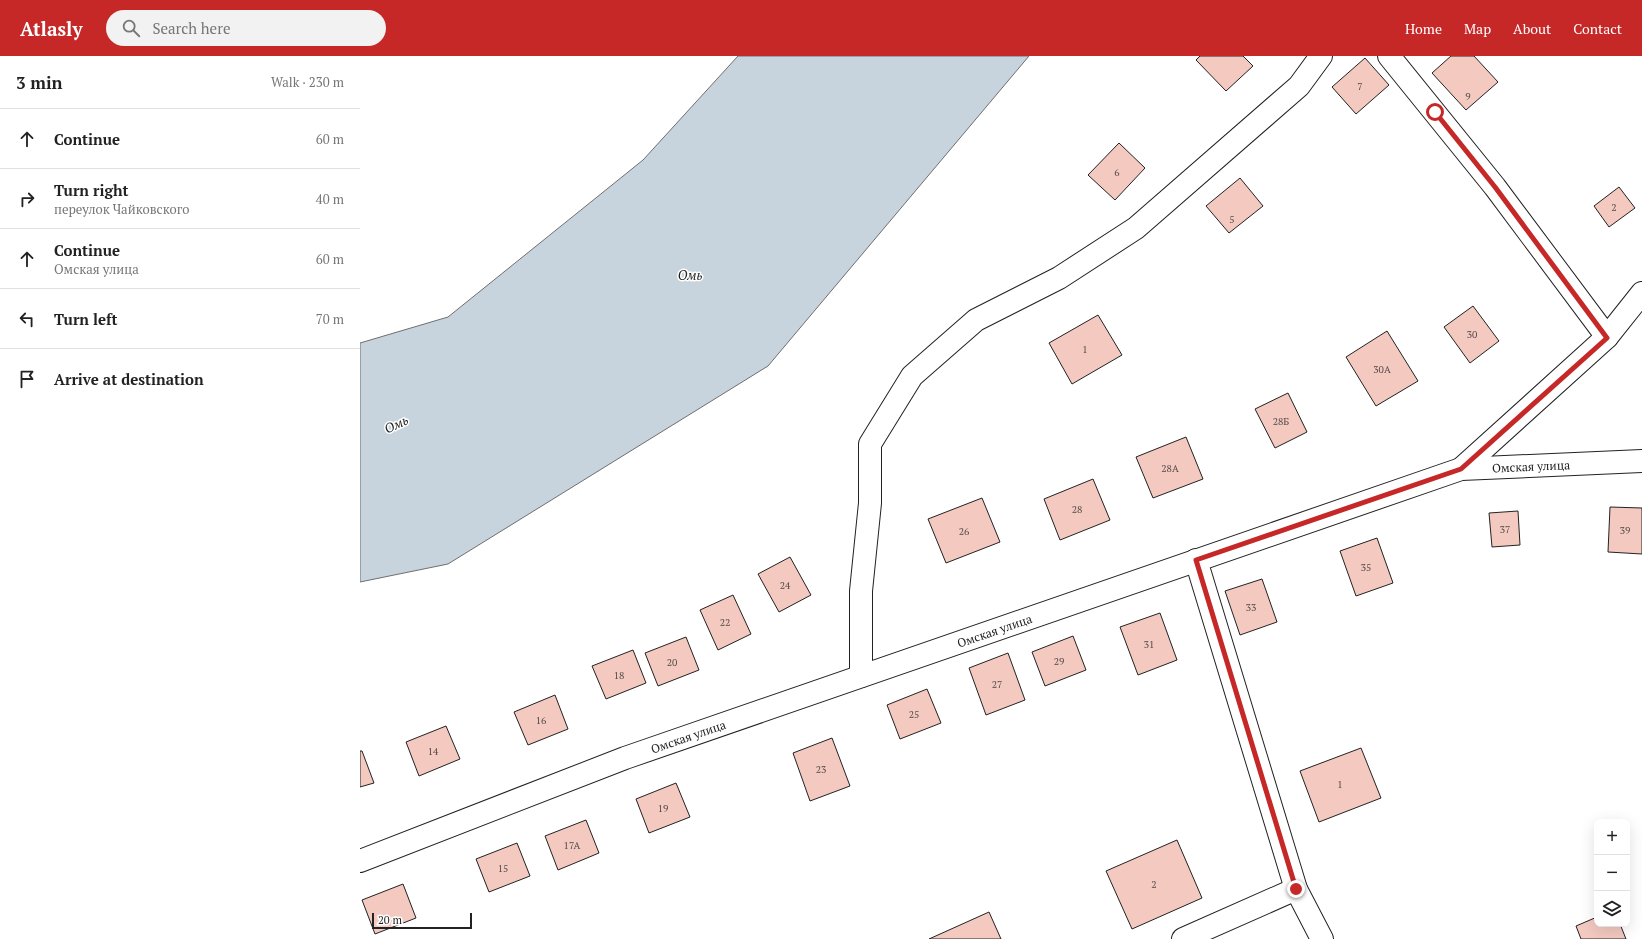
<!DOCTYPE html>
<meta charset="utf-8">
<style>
:root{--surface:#fff;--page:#f2f2f2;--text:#222;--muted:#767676;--line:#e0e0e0;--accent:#c62828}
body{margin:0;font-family:"PT Serif",serif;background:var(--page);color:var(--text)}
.controls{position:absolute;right:12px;bottom:12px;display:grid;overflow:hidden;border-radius:8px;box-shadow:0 4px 16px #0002}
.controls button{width:36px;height:36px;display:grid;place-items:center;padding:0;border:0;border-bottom:1px solid var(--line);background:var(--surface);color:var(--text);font:20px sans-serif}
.scale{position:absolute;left:12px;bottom:10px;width:100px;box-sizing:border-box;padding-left:4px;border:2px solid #222;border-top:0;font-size:11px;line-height:14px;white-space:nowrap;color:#222;-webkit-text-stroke:3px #fff;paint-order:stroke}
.stop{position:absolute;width:12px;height:12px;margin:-9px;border:3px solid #c62828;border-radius:50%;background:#fff}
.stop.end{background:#c62828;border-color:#fff;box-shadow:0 1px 4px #0008}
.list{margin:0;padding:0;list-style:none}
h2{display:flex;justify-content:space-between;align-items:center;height:52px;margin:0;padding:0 16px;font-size:17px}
h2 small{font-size:13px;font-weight:400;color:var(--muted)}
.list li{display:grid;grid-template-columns:26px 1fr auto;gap:12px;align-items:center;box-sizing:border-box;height:60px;padding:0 16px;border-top:1px solid var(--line)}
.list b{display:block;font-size:15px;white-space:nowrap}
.list p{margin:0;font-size:13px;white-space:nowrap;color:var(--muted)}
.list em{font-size:13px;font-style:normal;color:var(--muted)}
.icon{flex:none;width:22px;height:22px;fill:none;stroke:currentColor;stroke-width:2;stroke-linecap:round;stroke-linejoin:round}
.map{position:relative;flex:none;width:1282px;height:883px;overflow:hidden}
header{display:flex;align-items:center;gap:24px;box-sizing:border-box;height:56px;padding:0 20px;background:var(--accent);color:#fff}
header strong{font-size:19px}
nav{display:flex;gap:22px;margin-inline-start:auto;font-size:14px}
.search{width:280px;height:36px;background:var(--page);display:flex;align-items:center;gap:10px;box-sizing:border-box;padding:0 14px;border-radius:22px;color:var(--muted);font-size:15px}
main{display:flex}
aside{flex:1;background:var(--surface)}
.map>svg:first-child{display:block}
.water{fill:#c7d3dd;stroke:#6f6f6f}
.building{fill:#f3c9c0;stroke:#222}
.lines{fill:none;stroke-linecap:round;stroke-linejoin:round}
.street-casing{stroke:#222;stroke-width:24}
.street{stroke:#fff;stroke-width:22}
.route{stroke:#c62828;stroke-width:5}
.labels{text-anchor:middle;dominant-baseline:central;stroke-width:3;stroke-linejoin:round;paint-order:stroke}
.number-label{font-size:10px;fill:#564c4a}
.street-label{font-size:12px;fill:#222;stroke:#fff}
.water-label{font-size:13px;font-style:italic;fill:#222;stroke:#fff}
</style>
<header>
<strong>Atlasly</strong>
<div class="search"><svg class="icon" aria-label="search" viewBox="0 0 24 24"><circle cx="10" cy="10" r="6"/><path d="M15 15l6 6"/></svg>Search here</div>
<nav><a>Home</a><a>Map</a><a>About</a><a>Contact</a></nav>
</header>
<main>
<aside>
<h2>3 min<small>Walk · 230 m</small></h2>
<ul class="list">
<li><svg class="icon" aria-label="ahead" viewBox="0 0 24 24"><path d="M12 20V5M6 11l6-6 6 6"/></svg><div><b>Continue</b></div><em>60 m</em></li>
<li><svg class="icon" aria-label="right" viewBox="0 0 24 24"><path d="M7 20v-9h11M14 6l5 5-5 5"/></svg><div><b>Turn right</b><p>переулок Чайковского</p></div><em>40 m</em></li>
<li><svg class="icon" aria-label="ahead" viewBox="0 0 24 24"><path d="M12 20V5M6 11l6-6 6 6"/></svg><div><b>Continue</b><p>Омская улица</p></div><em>60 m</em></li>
<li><svg class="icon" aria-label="left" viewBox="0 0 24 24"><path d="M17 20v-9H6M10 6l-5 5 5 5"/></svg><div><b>Turn left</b></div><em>70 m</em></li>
<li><svg class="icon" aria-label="arrive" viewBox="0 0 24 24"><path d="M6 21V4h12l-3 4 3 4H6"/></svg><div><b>Arrive at destination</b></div></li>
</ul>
</aside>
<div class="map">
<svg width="1282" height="883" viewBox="0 0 1282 883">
<rect width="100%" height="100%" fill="#fff"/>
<!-- water -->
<path class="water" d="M378,0H669L408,310L88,508L0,526V287L88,261L283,104Z"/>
<!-- building -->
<path class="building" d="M840,0H883L893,10L866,35L836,4Z
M1091,0H1114L1138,26L1106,54L1072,17Z
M1005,2L1029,29L996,58L972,31Z
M759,87L785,112L755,144L728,119Z
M880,122L903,150L869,177L846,150Z
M1259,131L1275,152L1249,171L1234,150Z
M1113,250L1139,285L1110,307L1084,271Z
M738,259L762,299L712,328L689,287Z
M1027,275L1058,325L1016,350L986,301Z
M928,337L947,376L915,392L895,353Z
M826,381L843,423L793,442L776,401Z
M733,423L750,464L700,484L684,443Z
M622,442L640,486L586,507L568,463Z
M1250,451L1282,452V498L1248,496Z
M1158,455L1160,489L1132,491L1129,457Z
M1017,482L1033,527L996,540L980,495Z
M430,501L451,539L419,556L398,518Z
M902,523L917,566L880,579L865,535Z
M373,539L391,578L358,594L340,554Z
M800,557L817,604L778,619L760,571Z
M713,580L726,614L685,630L672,596Z
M326,581L339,614L298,630L285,597Z
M273,594L286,627L246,643L232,610Z
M648,597L665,644L626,659L609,612Z
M567,633L581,667L540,683L527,649Z
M195,639L208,673L168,689L154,656Z
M86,670L100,703L59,720L46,686Z
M472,682L490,730L450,745L433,697Z
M1001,692L1021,742L959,766L940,715Z
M0,695H2L14,727L0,731Z
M316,727L330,761L289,777L276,743Z
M226,764L239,797L198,814L185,780Z
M817,784L842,842L772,873L746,815Z
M157,787L170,820L129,836L116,803Z
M43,828L56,862L15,878L2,844Z
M629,856L641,883H569Z
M1237,861V868H1260L1266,883H1221L1216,870Z"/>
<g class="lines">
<!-- street casing -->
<g class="street-casing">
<g id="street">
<path d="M1029,0L1135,131L1247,281"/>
<path d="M1101,413L1247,281L1282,237"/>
<path d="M836,504L936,833L962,883"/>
<path d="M501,620V535L510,447V388L552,320L616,264L699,222L776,172L939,30L961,0"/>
<path id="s1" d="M0,805L265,702L1101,413L1282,405"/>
<path d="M823,883L936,833"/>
</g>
</g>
<!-- street -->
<use href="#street" class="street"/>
</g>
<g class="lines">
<!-- route -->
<path class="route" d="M936,833L836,504L1101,413L1247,282L1135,131L1075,56"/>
</g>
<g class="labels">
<!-- number labels -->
<g class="number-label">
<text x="1000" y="30">7</text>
<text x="1108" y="40">9</text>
<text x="757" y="116">6</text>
<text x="1254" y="151">2</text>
<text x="872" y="163">5</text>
<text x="1112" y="278">30</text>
<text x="725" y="293">1</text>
<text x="1022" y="313">30А</text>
<text x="921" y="365">28Б</text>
<text x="810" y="412">28А</text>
<text x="717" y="453">28</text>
<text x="1145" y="473">37</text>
<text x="1265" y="474">39</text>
<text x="604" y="475">26</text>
<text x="1006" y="511">35</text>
<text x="425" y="529">24</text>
<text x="891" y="551">33</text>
<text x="365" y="566">22</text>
<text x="789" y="588">31</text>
<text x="699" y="605">29</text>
<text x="312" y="606">20</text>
<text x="259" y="619">18</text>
<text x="637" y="628">27</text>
<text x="554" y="658">25</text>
<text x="181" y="664">16</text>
<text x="73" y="695">14</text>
<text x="461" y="713">23</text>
<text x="980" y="728">1</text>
<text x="303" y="752">19</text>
<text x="212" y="789">17А</text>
<text x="143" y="812">15</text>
<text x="794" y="828">2</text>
</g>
<!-- street labels -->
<g class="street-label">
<text stroke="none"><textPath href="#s1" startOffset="1239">Омская улица</textPath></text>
<text stroke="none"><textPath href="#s1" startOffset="675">Омская улица</textPath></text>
<text stroke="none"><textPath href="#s1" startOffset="351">Омская улица</textPath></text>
</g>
<!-- water labels -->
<g class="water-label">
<text x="330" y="219">Омь</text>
<text transform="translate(36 368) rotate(-25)">Омь</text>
</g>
</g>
</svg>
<div class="controls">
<button>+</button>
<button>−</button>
<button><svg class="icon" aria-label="layers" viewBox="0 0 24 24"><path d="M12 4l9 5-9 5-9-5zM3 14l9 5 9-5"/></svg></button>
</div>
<div class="scale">20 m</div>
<div class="stop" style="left:1075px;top:56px"></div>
<div class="stop end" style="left:936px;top:833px"></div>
</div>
</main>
